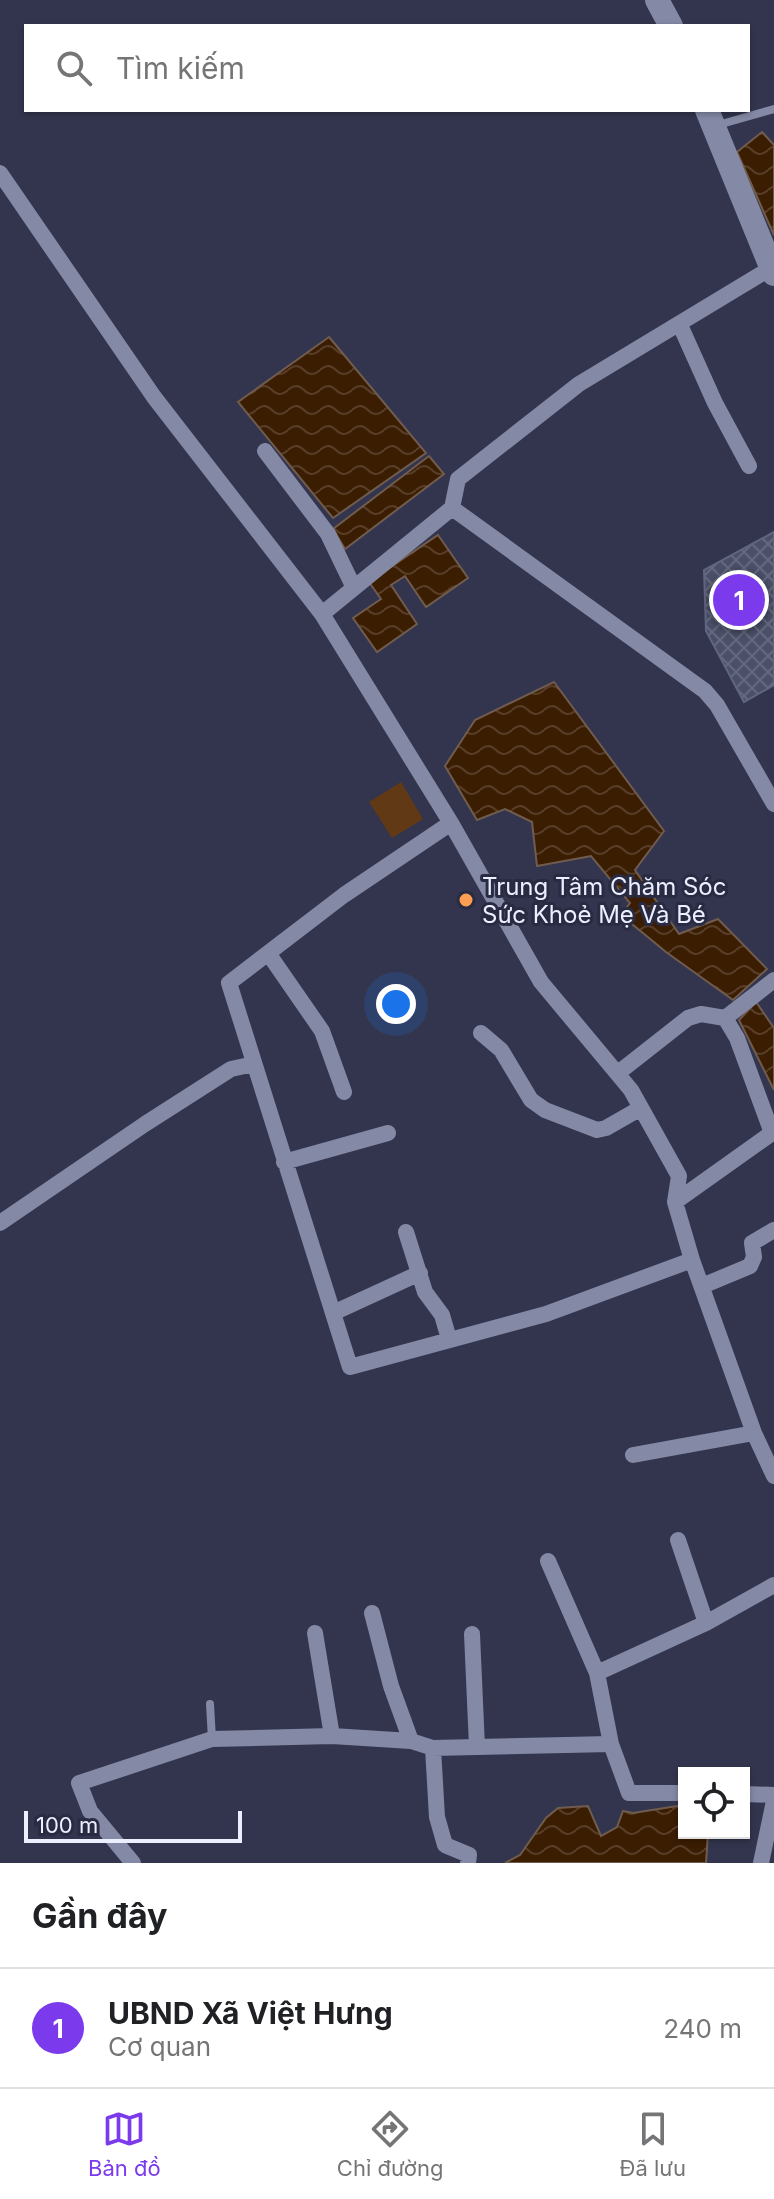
<!DOCTYPE html>
<html lang="vi">
<meta charset="utf-8">
<style>
:root{--surface:#fff;--page:#f2f2f2;--text:#202124;--muted:#757577;--line:#e0e0e0;--accent:#7c3aed}
body{margin:0;font-family:Inter,sans-serif;background:var(--page);color:var(--text)}
.controls{position:absolute;right:24px;bottom:24px;display:grid;overflow:hidden;border-radius:0px;box-shadow:0 2px 6px #0004}
.controls button{width:72px;height:72px;display:grid;place-items:center;padding:0;border:0;border-bottom:2px solid var(--line);background:var(--surface);color:var(--text);font:40px sans-serif}
.scale{position:absolute;left:24px;bottom:20px;width:218px;box-sizing:border-box;padding-left:8px;border:4px solid #ecefff;border-top:0;font-size:22px;line-height:28px;white-space:nowrap;color:#ecefff;-webkit-text-stroke:6px #282b42;paint-order:stroke}
.you{position:absolute;left:396px;top:1004px;width:28px;height:28px;margin:-20px;border:6px solid #fff;border-radius:50%;background:#1a73e8;box-shadow:0 0 0 12px #1a73e833}
.badge{display:grid;place-items:center;width:52px;height:52px;border-radius:50%;background:var(--accent);color:#fff;font-size:26px;font-weight:700}
.pin{position:absolute;translate:-50% -50%;border:4px solid #fff;box-shadow:0 2px 8px #0006}
.list{margin:0;padding:0;list-style:none}
h2{display:flex;justify-content:space-between;align-items:center;height:104px;margin:0;padding:0 32px;font-size:34px}
h2 small{font-size:26px;font-weight:400;color:var(--muted)}
.list li{display:grid;grid-template-columns:52px 1fr auto;gap:24px;align-items:center;box-sizing:border-box;height:120px;padding:0 32px;border-top:2px solid var(--line)}
.list b{display:block;font-size:30px;white-space:nowrap}
.list p{margin:0;font-size:26px;white-space:nowrap;color:var(--muted)}
.list em{font-size:26px;font-style:normal;color:var(--muted)}
.icon{flex:none;width:44px;height:44px;fill:none;stroke:currentColor;stroke-width:2;stroke-linecap:round;stroke-linejoin:round}
.map{position:relative;flex:none;width:774px;height:1863px;overflow:hidden}
.search{position:absolute;background:var(--surface);box-shadow:0 2px 6px #0004;left:24px;right:24px;top:24px;height:88px;display:flex;align-items:center;gap:20px;box-sizing:border-box;padding:0 28px;border-radius:0px;color:var(--muted);font-size:30px}
.sheet{height:224px;background:var(--surface)}
nav{display:flex;justify-content:space-around;align-items:center;box-sizing:border-box;height:112px;border-top:2px solid var(--line);background:var(--surface);font-size:22px;color:var(--muted)}
nav a{display:grid;justify-items:center;gap:4px}
nav .on{color:var(--accent)}
.map>svg:first-child{display:block}
.pitch{fill:#623915}
.water{fill:url(#water-waves);stroke:#705c4e;stroke-width:2}
.building{fill:url(#building-cross-hatch);stroke:#616680;stroke-width:2}
.lines{fill:none;stroke-linecap:round;stroke-linejoin:round}
.service{stroke:#8489a5;stroke-width:8}
.minor{stroke:#8489a5;stroke-width:16}
.secondary{stroke:#8489a5;stroke-width:24}
.poi-dot{fill:#fb9e51;stroke:#282b42;stroke-width:3}
.labels{text-anchor:middle;dominant-baseline:central;stroke-width:6;stroke-linejoin:round;paint-order:stroke}
.poi-label{font-size:24px;fill:#ecefff;stroke:#282b42;text-anchor:start}
</style>
<div class="map">
<svg width="774" height="1863" viewBox="0 0 774 1863">
<defs>
<pattern id="water-waves" width="16" height="10" patternUnits="userSpaceOnUse" patternTransform="scale(2)"><rect width="16" height="10" fill="#3b1d02"/><path d="M0 5q4-4 8 0t8 0" fill="none" stroke="#583e28"/></pattern>
<pattern id="building-cross-hatch" width="8" height="8" patternUnits="userSpaceOnUse" patternTransform="scale(2)"><rect width="8" height="8" fill="#4b4f68"/><path d="M0 0l8 8M0 8l8-8" fill="none" stroke="#65697f"/></pattern>
</defs>
<rect width="100%" height="100%" fill="#32354d"/>
<!-- pitch -->
<path class="pitch" d="M401,782L423,819L392,838L369,802Z"/>
<!-- water -->
<path class="water" d="M762,132L774,145V235L737,152Z
M329,337L426,453L333,518L238,402Z
M429,456L444,474L345,549L333,529Z
M438,535L468,578L426,607L405,576L391,585L417,624L377,652L353,618L381,599L369,582Z
M554,682L664,831L635,870L679,934L718,919L767,969L733,1000L666,952L621,915L630,903L591,856L537,866L532,822L505,809L477,820L445,766L475,720Z
M756,1002L774,1028V1090L739,1020Z
M684,1805V1833H708L706,1863H505L520,1855L546,1818L558,1808L588,1806L601,1836L617,1827L623,1811L633,1813Z"/>
<!-- building -->
<path class="building" d="M774,532V685L744,702L706,631L704,570Z"/>
<g class="lines">
<!-- service -->
<path class="service" d="M718,125L774,109
M210,1704L212,1739"/>
<!-- minor -->
<path class="minor" d="M0,173L154,397L322,614L451,823L541,982L631,1090L679,1176L675,1202L692,1260L754,1433L774,1476
M680,325L715,403L749,466
M265,451L328,534L354,588
M452,508L705,691L717,705L774,804
M322,614L452,508L458,479L579,384L771,268
M451,823L344,895L229,983L350,1367L546,1314L692,1260
M268,953L322,1031L344,1092
M725,1018L774,980
M481,1033L501,1050L531,1100L545,1110L597,1130L606,1128L641,1108
M618,1073L688,1018L701,1014L725,1018L737,1038L772,1133L675,1202
M284,1162L388,1133
M0,1223L145,1124L231,1069L254,1064
M406,1232L425,1292L442,1315L449,1339
M702,1286L750,1266L754,1257L752,1243L774,1230
M333,1313L420,1273
M633,1455L754,1433
M678,1540L706,1623
M548,1561L597,1673L611,1744L629,1793H684
M372,1613L391,1686L411,1741
M315,1633L332,1736
M472,1634L477,1747
M597,1673L706,1623L774,1585
M433,1748L437,1817L445,1845L469,1855L468,1863
M744,1794L774,1795
M133,1863L90,1811L79,1783L212,1739L332,1736L411,1741L433,1748L611,1744
M761,1863L774,1801"/>
<!-- secondary -->
<path class="secondary" d="M657,0L671,26
M707,110L774,274"/>
</g>
<!-- markers -->
<circle class="poi-dot" cx="466" cy="900" r="8"/>
<g class="labels">
<!-- poi labels -->
<g class="poi-label">
<text x="482" y="886">Trung Tâm Chăm Sóc<tspan x="482" dy="28">Sức Khoẻ Mẹ Và Bé</tspan></text>
</g>
</g>
</svg>
<div class="controls">
<button><svg class="icon" aria-label="locate" viewBox="0 0 24 24"><circle cx="12" cy="12" r="6"/><path d="M12 2v4M12 18v4M2 12h4M18 12h4"/></svg></button>
</div>
<div class="scale">100 m</div>
<div class="you"></div>
<div class="pin badge" style="left:739px;top:600px">1</div>
<div class="search"><svg class="icon" aria-label="search" viewBox="0 0 24 24"><circle cx="10" cy="10" r="6"/><path d="M15 15l6 6"/></svg>Tìm kiếm</div>
</div>
<section class="sheet">
<h2>Gần đây<small></small></h2>
<ul class="list">
<li><span class="badge">1</span><div><b>UBND Xã Việt Hưng</b><p>Cơ quan</p></div><em>240 m</em></li>
</ul>
</section>
<nav>
<a class="on"><svg class="icon" aria-label="map" viewBox="0 0 24 24"><path d="M3 6l6-2 6 2 6-2v14l-6 2-6-2-6 2zM9 4v14M15 6v14"/></svg>Bản đồ</a>
<a><svg class="icon" aria-label="directions" viewBox="0 0 24 24"><path d="M12 3l9 9-9 9-9-9zM9 14v-3h6M13 9l2 2-2 2"/></svg>Chỉ đường</a>
<a><svg class="icon" aria-label="saved" viewBox="0 0 24 24"><path d="M7 4h10v16l-5-4-5 4z"/></svg>Đã lưu</a>
</nav>
